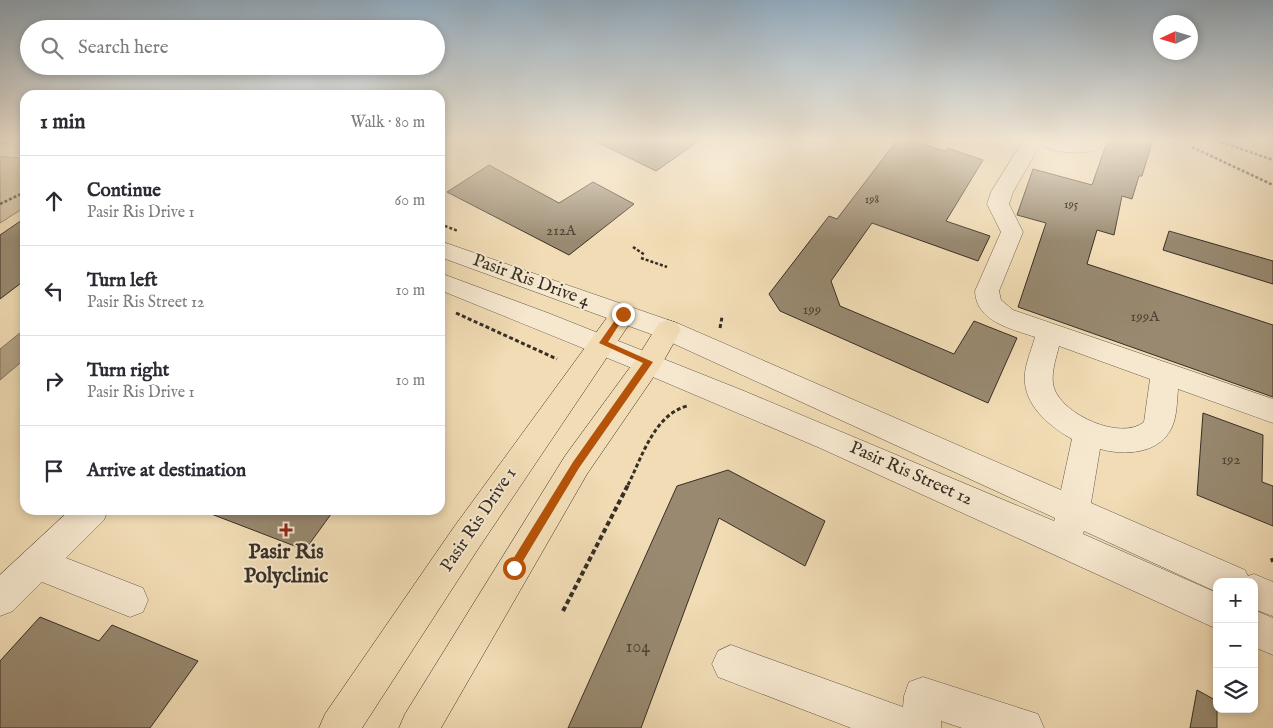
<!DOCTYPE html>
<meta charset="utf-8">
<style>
:root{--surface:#fff;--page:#f7f7f7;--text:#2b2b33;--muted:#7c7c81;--line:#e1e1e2}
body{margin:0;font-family:"IM FELL English",serif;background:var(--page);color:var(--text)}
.controls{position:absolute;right:15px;bottom:15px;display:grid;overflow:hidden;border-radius:10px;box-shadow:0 2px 8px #0003}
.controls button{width:45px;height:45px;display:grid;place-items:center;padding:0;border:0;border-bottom:1px solid var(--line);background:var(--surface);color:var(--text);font:25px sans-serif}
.compass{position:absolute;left:1153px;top:15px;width:45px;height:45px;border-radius:50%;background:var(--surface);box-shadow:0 2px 8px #0003;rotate:266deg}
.stop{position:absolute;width:15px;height:15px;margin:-11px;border:4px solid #b45309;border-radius:50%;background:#fff}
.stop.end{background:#b45309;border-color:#fff;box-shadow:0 1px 5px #0008}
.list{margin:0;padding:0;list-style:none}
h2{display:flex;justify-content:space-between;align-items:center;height:65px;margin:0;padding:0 20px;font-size:21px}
h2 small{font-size:16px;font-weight:400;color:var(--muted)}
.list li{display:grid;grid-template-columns:32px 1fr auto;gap:15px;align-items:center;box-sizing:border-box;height:90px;padding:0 20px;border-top:1px solid var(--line)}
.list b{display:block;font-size:19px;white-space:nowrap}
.list p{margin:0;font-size:16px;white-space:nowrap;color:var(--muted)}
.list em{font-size:16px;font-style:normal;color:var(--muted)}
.icon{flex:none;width:28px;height:28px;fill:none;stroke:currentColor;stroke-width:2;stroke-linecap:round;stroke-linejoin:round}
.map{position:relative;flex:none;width:1273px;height:728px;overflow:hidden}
.search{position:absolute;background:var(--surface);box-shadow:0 2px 8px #0003;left:20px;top:20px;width:425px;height:55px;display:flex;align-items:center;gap:12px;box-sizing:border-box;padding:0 18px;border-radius:28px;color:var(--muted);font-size:19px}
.panel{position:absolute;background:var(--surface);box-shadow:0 2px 8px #0003;left:20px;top:90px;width:425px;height:425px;border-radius:15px}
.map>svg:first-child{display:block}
.green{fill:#d1bf9d;stroke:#847761}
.water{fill:#b2a184;stroke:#81735e}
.building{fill:#988970;stroke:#372f25}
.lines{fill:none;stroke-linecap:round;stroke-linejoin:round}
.minor-casing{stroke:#665a49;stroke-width:1}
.major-casing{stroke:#372f25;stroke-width:1}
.path-far2{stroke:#372f25;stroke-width:2.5;stroke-dasharray:3 2;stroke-linecap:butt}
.path-far1{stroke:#372f25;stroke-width:3;stroke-dasharray:4 2.5;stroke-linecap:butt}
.path{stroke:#372f25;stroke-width:4;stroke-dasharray:5 3;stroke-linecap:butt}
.minor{fill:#f6e8cf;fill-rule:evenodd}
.major{fill:#f1dcb5;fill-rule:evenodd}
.route{fill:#b45309}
.poi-dot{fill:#8f2418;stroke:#f6e8cf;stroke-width:2}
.labels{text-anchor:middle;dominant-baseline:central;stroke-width:4;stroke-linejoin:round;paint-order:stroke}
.far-number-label{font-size:12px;fill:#4f4638}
.number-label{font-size:15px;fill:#4f4638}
.street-label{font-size:18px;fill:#372f25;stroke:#f6e8cf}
.near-number-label{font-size:18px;fill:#4f4638}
.near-poi-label{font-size:21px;font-weight:bold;fill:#372f25;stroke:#f6e8cf}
</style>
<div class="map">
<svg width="1273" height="728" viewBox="0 0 1273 728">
<rect width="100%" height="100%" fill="#f1dcb5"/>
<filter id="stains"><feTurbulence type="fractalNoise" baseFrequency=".004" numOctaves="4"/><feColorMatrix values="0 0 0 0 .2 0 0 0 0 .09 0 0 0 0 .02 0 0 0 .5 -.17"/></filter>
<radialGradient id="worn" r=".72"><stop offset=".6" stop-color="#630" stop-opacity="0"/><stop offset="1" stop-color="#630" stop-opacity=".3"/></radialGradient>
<!-- green -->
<path class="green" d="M0,155L25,157V207L0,223Z"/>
<!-- water -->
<path class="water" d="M25,329V359L0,380V349Z"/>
<!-- building -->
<path class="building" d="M591,139H646L655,143L661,139H702L656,171Z
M898,139H907L945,151L947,148L983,160L946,221L990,236L978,261L872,223L831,281L840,306L954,354L974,321L1017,338L988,403L780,311L769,294L829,216L837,219Z
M1108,139H1153L1142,176H1139L1132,199L1122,196L1114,235L1097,230L1087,264L1273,325V397L1018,307L1046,223L1017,215L1033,169L1092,185Z
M489,165L559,203L593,182L634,204L569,255L447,192Z
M25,218V280L0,299V235Z
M1169,231L1273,261V284L1163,250Z
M1203,413L1263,435L1262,482L1273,486V526L1197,495Z
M728,470L825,521L805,566L719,518L641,728H568L677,486Z
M206,510H334L305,550L206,512Z
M40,617L99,641L112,625L198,661L150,728H0V661Z
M1197,690L1217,701V728H1190Z"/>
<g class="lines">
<!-- minor casing -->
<g class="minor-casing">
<path id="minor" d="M1024,139H1060L1078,142L1085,139H1105L1097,150C1077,155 1059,153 1040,145L1013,192L1009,204L1023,232L999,291L1001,300L1013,310L1273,399V423L1178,389C1177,401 1177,416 1172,427C1160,454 1125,456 1100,449L1091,503L1245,570L1248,576L1254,574L1273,582V616L1254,609V582H1217V592L1084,531L1083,534L1217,593V629L820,448L627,366L440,290V273L548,313L744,391L1054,521L1055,518L659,337L440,257V241L677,323L1061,490L1072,439C1052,428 1027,408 1025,383C1023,368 1031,352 1035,337C1012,329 976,322 975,291L1001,232L987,204L991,192ZM1059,346L1150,379L1144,422C1121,441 1063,415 1054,388C1050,375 1056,359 1059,346Z
M0,144L25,146V158L0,156Z
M70,510H108L104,520L66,558L143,588L148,600L143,612L130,617L42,582L13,611L0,616V575Z
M1254,610L1273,618V655L1254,647Z
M731,645L903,707L904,696L909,682L923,677L1038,714L1044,728H962L941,721V728H851L718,677L712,664L718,651Z"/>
</g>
<!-- major casing -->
<g class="major-casing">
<path id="major" d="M623,305L632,308L636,314L632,320L478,549L362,728H319L325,714L454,527L614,308Z
M668,320L677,323L681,330L659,369L587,474L441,728H399L405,714L565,456L639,355L659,323Z"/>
</g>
<!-- path-far2 -->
<path class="path-far2" d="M1212,139L1273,160
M1192,147L1273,185
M0,204L25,192
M440,224L458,231
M633,247L645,255
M641,258L667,267"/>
<!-- path-far1 -->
<path class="path-far1" d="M456,313L557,359
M720,328L722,317
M628,485C642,457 654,415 687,406"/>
<!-- path -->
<path class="path" d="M1272,558L1273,562
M563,611L629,483"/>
<!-- minor -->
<use href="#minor" class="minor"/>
<!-- major -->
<use href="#major" class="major"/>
</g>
<!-- sky -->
<linearGradient id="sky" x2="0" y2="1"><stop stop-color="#92acc0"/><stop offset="0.58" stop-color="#f9efde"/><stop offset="1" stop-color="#f9efde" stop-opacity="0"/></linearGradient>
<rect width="1273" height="241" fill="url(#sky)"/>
<!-- route -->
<path class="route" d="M623,312L626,314L608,342L653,362L579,468L517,571H510V564L573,462L643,363L599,343L620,313Z"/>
<!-- markers -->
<path class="poi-dot" d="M283.5 522.5h5v5h5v5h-5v5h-5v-5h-5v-5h5z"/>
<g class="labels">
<!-- far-number labels -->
<g class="far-number-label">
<text x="872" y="199">198</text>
<text x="1071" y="204">195</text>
</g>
<!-- number labels -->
<g class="number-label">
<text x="561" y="230">212A</text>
<text x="812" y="309">199</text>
<text x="1145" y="316">199A</text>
<text x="1231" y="459">192</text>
</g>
<!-- street labels -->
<g class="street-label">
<text transform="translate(531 281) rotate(20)">Pasir Ris Drive 4</text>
<text transform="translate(911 474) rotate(24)">Pasir Ris Street 12</text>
<text transform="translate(479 520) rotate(-56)">Pasir Ris Drive 1</text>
</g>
<!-- near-number labels -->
<g class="near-number-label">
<text x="638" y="647">104</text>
</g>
<!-- near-poi labels -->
<g class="near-poi-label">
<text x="286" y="552">Pasir Ris<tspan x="286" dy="24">Polyclinic</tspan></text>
</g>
</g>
<rect width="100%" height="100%" filter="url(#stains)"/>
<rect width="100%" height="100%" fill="url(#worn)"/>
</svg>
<div class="controls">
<button>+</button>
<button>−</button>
<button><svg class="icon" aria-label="layers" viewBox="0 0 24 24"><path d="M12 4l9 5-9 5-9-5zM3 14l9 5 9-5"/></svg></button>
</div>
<svg class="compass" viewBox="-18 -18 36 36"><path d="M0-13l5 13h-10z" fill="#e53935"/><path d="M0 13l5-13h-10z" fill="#7c7c81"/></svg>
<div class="stop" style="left:514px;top:568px"></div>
<div class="stop end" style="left:623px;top:314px"></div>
<div class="search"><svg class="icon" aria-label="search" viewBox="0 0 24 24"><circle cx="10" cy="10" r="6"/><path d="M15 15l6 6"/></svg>Search here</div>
<section class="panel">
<h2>1 min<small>Walk · 80 m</small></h2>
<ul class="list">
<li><svg class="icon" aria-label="ahead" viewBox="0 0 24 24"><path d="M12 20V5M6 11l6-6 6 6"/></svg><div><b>Continue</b><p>Pasir Ris Drive 1</p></div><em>60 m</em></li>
<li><svg class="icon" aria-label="left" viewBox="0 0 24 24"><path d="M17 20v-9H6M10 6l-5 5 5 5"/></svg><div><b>Turn left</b><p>Pasir Ris Street 12</p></div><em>10 m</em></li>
<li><svg class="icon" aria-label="right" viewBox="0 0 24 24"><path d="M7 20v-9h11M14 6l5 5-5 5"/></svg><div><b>Turn right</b><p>Pasir Ris Drive 1</p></div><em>10 m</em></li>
<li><svg class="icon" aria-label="arrive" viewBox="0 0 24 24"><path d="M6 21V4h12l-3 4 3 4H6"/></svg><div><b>Arrive at destination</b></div></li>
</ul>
</section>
</div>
